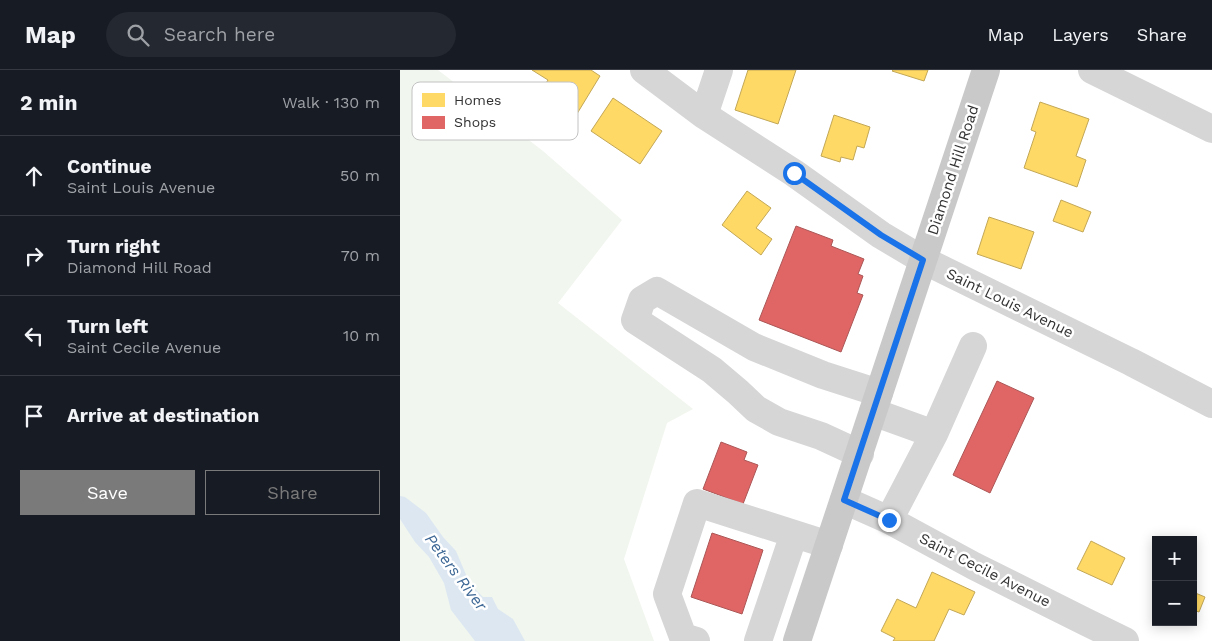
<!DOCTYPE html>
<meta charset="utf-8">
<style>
:root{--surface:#171b24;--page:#242831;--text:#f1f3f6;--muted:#9ea1a6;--line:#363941;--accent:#7a7a7a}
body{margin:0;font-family:"Work Sans",sans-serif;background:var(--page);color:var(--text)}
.controls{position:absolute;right:15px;bottom:15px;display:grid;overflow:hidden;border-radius:0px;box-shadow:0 2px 12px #0003}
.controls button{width:45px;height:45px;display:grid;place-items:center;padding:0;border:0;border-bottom:1px solid var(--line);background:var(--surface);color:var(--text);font:25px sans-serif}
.stop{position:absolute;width:15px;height:15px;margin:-11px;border:4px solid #1a73e8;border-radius:50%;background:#fff}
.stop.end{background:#1a73e8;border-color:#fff;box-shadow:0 1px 5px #0008}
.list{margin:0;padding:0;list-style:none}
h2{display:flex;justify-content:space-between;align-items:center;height:65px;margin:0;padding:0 20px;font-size:21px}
h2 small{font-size:16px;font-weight:400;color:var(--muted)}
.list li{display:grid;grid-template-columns:32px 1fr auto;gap:15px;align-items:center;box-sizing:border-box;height:80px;padding:0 20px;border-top:1px solid var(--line)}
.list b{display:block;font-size:19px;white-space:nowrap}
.list p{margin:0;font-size:16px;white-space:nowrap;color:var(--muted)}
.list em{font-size:16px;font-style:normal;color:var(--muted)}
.actions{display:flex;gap:10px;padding:15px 20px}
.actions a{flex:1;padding:11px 0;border:1px solid var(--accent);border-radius:0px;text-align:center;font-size:18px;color:var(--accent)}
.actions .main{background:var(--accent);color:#fff}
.icon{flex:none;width:28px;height:28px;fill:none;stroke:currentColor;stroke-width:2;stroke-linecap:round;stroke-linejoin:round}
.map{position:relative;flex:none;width:812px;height:571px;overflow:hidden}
header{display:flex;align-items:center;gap:30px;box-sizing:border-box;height:70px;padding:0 25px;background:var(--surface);border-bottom:1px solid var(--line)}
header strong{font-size:24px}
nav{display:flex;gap:28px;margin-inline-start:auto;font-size:18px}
.search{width:350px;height:45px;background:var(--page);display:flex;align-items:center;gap:12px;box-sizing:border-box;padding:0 18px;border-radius:28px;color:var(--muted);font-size:19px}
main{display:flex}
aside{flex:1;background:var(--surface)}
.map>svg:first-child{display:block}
.green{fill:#f1f6ee}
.water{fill:#dce7f2}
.homes{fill:#ffd966;stroke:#c2a756}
.shops{fill:#e06666;stroke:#ac5656}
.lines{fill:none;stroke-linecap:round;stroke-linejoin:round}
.minor{stroke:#d6d6d6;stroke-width:28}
.major{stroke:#c9c9c9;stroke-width:28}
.route{stroke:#1a73e8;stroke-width:6}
.labels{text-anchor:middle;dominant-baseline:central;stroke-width:5;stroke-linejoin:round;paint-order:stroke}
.street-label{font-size:15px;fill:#323232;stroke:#fff}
.water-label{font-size:16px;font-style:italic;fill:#3e6896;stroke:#fff}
.key{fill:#fff;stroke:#c2c2c2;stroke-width:1}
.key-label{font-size:14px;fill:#323232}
</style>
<header>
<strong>Map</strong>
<div class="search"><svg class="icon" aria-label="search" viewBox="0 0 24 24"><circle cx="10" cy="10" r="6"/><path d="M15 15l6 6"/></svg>Search here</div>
<nav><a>Map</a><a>Layers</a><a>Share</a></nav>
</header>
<main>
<aside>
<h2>2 min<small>Walk · 130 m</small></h2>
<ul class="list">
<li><svg class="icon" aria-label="ahead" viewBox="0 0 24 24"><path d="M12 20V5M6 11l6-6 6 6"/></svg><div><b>Continue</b><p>Saint Louis Avenue</p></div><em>50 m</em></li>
<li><svg class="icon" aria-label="right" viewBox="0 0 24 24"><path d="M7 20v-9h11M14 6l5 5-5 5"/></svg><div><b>Turn right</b><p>Diamond Hill Road</p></div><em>70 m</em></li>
<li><svg class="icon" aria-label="left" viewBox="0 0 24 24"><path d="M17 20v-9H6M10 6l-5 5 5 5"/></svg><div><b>Turn left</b><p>Saint Cecile Avenue</p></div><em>10 m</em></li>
<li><svg class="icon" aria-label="arrive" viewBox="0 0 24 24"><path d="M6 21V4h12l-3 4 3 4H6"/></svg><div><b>Arrive at destination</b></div></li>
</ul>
<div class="actions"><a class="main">Save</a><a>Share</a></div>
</aside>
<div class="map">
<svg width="812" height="571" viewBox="0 0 812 571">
<rect width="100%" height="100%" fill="#fff"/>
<!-- green -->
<path class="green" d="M0,0H38L143,81L222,150L158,233L293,339L267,353L224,489L254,571H0Z"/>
<!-- water -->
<path class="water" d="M0,426L5,427L26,443L43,467L56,481L70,514L83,527H92L98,539L113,549L125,571H75L51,540L44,513L29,487L15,472L0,449Z"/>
<!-- homes -->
<path class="homes" d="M132,0H191L200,6L172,52L136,29L148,10Z
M348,0H396L378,54L335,40Z
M493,0H528L524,11L492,1Z
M213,28L262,61L240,94L191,61Z
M640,32L689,49L676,86L686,90L677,117L624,98L636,62L631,60Z
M434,45L470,57L464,78L457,76L453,90L441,87L440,92L421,86Z
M347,121L371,138L356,158L372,169L361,185L322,155Z
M661,130L691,142L683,162L653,151Z
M589,147L634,162L621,199L577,184Z
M691,471L725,488L712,515L677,499Z
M532,502L575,522L564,545L549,539L534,571H493L495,568L481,561L497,529L516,538Z
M793,522L805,527L799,542L793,540Z"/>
<!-- shops -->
<path class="shops" d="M396,156L433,170L431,176L464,189L458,204L463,206L457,223L463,225L441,282L359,250Z
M597,311L634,328L590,423L553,405Z
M321,372L347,382L344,390L358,395L343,434L303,419Z
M312,463L363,480L342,544L291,527Z"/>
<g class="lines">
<!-- minor -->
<path class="minor" d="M244,0L304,45L394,103L481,165L523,190L731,292L812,334
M692,0L812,59
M304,45L319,0
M473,342L534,364
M460,384L421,366L379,352L356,339L338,322L312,300L235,250L242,230L257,221L354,277L423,305L479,323
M444,430L489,450L574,496L686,552L725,571
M489,450L534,364L573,276
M296,571L283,567L267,524L297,433L429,475
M358,571L394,464"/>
<!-- major -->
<path class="major" d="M397,571L586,0"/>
</g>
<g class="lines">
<!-- route -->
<path class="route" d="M394,103L481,165L523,190L444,430L489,450"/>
</g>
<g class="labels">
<!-- street labels -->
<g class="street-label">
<text transform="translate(553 100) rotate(-72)">Diamond Hill Road</text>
<text transform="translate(610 233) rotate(26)">Saint Louis Avenue</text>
<text transform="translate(585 500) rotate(27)">Saint Cecile Avenue</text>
</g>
<!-- water labels -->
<g class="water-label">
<text transform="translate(56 502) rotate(53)">Peters River</text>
</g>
</g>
<!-- legend -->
<rect x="12" y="12" width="166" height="58" rx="8" class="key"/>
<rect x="22" y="23" width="23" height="14" fill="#ffd966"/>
<rect x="22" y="46" width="23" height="13" fill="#e06666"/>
<g class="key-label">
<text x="54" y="35">Homes</text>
<text x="54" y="57">Shops</text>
</g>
</svg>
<div class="controls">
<button>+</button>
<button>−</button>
</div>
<div class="stop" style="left:394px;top:103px"></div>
<div class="stop end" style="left:489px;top:450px"></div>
</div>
</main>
